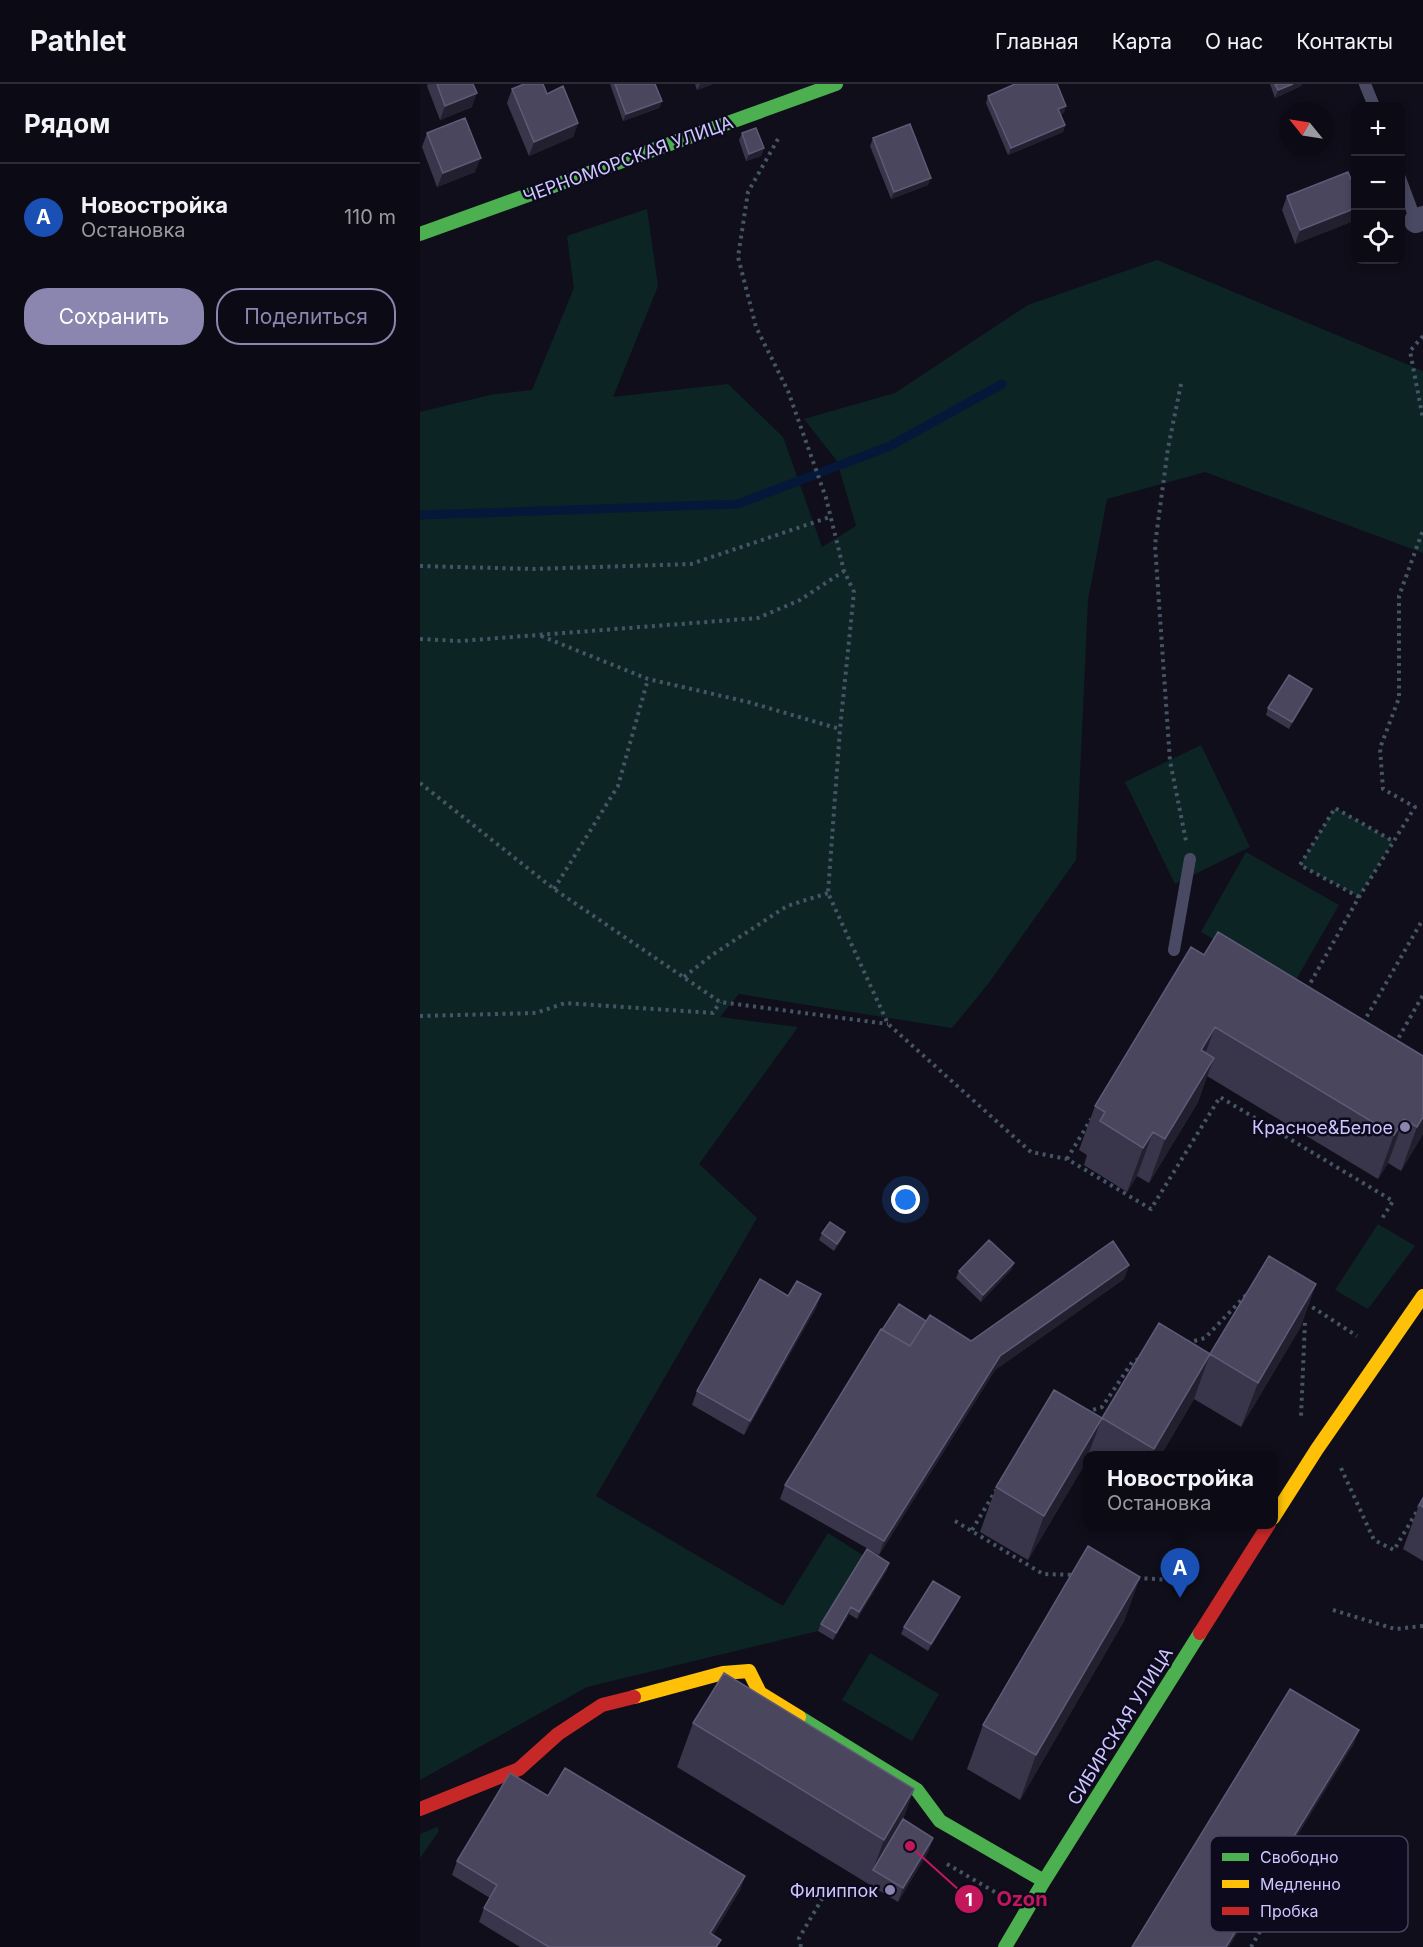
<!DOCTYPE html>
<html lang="ru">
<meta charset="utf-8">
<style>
:root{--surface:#0c0a14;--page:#15131d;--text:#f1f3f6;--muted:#9a9aa0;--line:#2c2b34;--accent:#8b86af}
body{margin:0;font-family:Inter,sans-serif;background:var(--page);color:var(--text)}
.controls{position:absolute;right:18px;top:18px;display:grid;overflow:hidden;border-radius:12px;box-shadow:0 3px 9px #0003}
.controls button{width:54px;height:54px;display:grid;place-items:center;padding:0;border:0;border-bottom:2px solid var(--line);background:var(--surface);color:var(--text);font:30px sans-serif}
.compass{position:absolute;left:859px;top:18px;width:54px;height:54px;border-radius:50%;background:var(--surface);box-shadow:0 3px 9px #0003;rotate:300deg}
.you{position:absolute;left:486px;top:1116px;width:21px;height:21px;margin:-15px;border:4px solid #fff;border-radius:50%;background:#1a73e8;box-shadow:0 0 0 9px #1a73e833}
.badge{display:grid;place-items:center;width:39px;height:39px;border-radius:50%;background:var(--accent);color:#fff;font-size:20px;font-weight:700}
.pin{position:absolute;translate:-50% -50px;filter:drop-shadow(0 2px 3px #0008)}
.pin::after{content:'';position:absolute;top:32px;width:21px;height:18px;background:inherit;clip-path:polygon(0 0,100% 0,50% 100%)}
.popup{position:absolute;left:663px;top:1367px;width:195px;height:78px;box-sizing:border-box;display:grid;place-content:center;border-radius:12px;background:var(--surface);filter:drop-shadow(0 2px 4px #0005);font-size:20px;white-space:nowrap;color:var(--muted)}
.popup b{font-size:22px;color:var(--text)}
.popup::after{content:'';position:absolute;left:50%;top:100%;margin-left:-12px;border:12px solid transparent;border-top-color:var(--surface)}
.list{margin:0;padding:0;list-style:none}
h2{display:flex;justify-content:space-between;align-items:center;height:78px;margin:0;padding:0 24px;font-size:26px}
h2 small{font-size:20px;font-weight:400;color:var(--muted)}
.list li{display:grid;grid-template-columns:39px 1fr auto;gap:18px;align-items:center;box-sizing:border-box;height:108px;padding:0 24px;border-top:2px solid var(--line)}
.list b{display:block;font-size:22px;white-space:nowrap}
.list p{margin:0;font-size:20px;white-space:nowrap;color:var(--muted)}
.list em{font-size:20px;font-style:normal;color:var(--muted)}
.actions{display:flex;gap:12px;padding:18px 24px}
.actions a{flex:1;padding:14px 0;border:2px solid var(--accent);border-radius:24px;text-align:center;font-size:21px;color:var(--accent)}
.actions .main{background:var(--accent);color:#fff}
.icon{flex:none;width:33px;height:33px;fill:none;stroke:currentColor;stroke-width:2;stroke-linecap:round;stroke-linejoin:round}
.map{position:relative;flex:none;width:1003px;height:1863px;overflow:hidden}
header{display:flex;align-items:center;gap:36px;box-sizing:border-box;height:84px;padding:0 30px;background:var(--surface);border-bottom:2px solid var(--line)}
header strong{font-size:28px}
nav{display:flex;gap:33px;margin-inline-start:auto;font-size:21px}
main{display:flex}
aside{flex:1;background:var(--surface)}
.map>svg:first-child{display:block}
.green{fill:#0d2425}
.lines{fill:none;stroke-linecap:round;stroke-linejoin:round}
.stream{stroke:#061839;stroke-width:9}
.path{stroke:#455565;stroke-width:4;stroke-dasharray:3 4.5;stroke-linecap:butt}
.lane{stroke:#4a4963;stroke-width:12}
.street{stroke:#4a4963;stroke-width:24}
.fast{stroke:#4caf50;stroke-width:14}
.slow{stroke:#ffc107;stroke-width:14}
.jam{stroke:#c62828;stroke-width:14}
.wall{fill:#39364b}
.shaded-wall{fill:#221f2f}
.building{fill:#49465e;stroke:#5e5a77;stroke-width:1.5}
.poi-dot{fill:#8b86af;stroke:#0d0a1e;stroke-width:2}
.labels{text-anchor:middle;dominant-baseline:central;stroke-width:5;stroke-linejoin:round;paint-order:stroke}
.street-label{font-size:18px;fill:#cdc7ff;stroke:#0d0a1e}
.poi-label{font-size:18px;fill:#cdc7ff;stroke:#0d0a1e;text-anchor:end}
.key{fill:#0d0a1e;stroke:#474362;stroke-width:1.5}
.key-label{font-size:16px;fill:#cdc7ff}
.leader{fill:none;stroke:#c2185b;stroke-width:2}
.callout-dot{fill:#c2185b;stroke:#0d0a1e;stroke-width:2}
.mark-label{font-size:18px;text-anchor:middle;font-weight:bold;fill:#fff}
.callout-label{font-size:20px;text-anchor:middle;font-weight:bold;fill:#c2185b;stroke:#0d0a1e;stroke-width:5;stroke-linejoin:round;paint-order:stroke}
</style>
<header>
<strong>Pathlet</strong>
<nav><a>Главная</a><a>Карта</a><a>О нас</a><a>Контакты</a></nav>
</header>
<main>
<aside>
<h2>Рядом<small></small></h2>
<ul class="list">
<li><span class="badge" style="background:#1a4fb4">A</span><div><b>Новостройка</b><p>Остановка</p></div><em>110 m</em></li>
</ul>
<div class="actions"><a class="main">Сохранить</a><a>Поделиться</a></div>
</aside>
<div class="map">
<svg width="1003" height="1863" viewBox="0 0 1003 1863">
<rect width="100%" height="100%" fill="#100e1a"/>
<!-- green -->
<path class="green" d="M227,125L238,202L193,313L308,300L363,353L402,463L436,442L417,377L384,335L475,309L608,221L737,176L1003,287V469L785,388L687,415L668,516L656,776L568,900L532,944L319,910L300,933L378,943L279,1080L337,1134L176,1412L363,1522L408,1449L444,1472L398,1547L167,1603L0,1696V328L70,311L112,306L154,204L147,152Z
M781,661L830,763L755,800L705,698Z
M915,724L973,757L939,813L880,781Z
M826,768L919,821L873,901L781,848Z
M958,1140L995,1162L948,1225L915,1206Z
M450,1569L519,1610L492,1657L422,1616Z
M17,1743L19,1747L0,1774V1750Z"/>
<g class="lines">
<!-- stream -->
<path class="stream" d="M0,431L318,420L470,362L582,300"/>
<!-- path -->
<path class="path" d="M358,55L328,108L318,173L336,243L368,307L406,414L424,487L434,508L420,645L408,809L468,940L611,1068L647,1075L731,1125L800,1013L973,1117L961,1136
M1003,252L990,267L1003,335
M761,300L748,364L735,461L750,677L766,757
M0,482L113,485L271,480L410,433
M121,552L228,595L328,618L420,645
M0,555L40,557L338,534L380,516L424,487
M0,699L134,805L300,918L468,940
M134,805L198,702L228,595
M939,813L880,781L915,724L973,757
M264,893L292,871L367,822L408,809
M887,905L939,813L995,723L963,705L960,664L979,614V512L1003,446
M0,932L116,929L145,919L293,929L300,918
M943,939L1003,835
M975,960L1003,911
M647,1075L671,1035
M886,1219L937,1252
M879,1235L885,1238L881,1332
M767,1259L785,1254L827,1210
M666,1328L682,1323L713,1277L720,1275
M921,1384L954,1456L974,1466L1003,1417
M535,1437L623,1490L656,1491
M552,1446L576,1406
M717,1494L770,1497
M913,1526L975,1545L1003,1542
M527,1780L580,1811
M381,1863L379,1854L402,1815
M831,1863L850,1830"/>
<!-- lane -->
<path class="lane" d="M945,0L954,22
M980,94L996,137
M754,866L770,775"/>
<!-- street -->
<path class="street" d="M996,137L1003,134"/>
<!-- fast -->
<path class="fast" d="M0,150L416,0
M379,1633L497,1706L520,1737L624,1797
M585,1863L624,1797L780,1549"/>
<!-- slow -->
<path class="slow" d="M853,1434L897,1365L1003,1212
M214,1613L303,1589L329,1587L340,1609L379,1633"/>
<!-- jam -->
<path class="jam" d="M780,1549L849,1440
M0,1725L99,1685L138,1650L182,1621L214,1613"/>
</g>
<!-- wall -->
<path class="wall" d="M8,0H53L52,23L20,36L7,2Z
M190,0H235L242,17L239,24L203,37Z
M275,0H293L277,6Z
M850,0H882L881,2L855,14Z
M92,5L127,10L158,39L153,53L109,72L87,19Z
M568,12L644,29L641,30L645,41L643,48L588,71L566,19Z
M7,49L55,88L17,103L2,63Z
M322,49L344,64L341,72L326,77L319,56Z
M453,54L508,101L471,115L450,62Z
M936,107V136L875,160L862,126L867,112Z
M892,605L889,612L869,645L846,631L848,624Z
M784,871L1003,972V1050L981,1087L968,1079L958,1095L787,992L778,1018L729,1099L717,1092L707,1108L664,1081L667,1071L659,1066L675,1022Z
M425,1148L422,1155L414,1167L399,1156L402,1149Z
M594,1179L591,1186L561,1218L536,1194L539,1187Z
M709,1181L704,1195L575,1286L459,1471L360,1415L365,1401L462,1246L506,1237L551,1257Z
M896,1200L880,1244L821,1343L774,1315L741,1371H667V1379L666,1378L608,1476L560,1448L576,1403L682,1334L790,1270Z
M401,1210L396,1224L324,1351L272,1321L277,1307L368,1212Z
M1003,1414V1477L983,1465L999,1421Z
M469,1479L467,1486L437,1535L429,1530L413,1556L398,1547L401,1540Z
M720,1493L704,1537L600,1716L547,1685L563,1641Z
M540,1513L537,1520L508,1567L481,1550L484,1543Z
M273,1639L494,1705L483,1735L513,1754L508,1768L478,1818L257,1683Z
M128,1712L325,1792L320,1806L293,1851L298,1863H100L59,1838L64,1824L70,1814L32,1791L37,1777Z"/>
<!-- shaded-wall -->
<path class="shaded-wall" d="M280,0H293L277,6Z
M873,0H882L881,2L855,14L858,6Z
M57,9L52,23L20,36L25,22Z
M242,17L239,24L203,37L206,30Z
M646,22L644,29L636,32L638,25Z
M158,39L153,53L109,72L114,58Z
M645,41L643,48L588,71L591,64Z
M344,64L341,72L326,77L329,70Z
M61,74L55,88L17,103L23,89Z
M511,94L508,101L471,115L474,108Z
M936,124V136L875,160L880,146Z
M892,605L889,612L869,645L872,638Z
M795,943L779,987L781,966Z
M794,974L778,1018L729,1099L745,1055Z
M1003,1033V1050L981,1087L997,1043Z
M984,1035L968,1079L958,1095L974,1051Z
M733,1048L717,1092L707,1108L723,1064Z
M425,1148L422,1155L414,1167L417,1160Z
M594,1179L591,1186L561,1218L563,1211Z
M709,1181L704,1195L575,1286L459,1471L464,1457L580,1272Z
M896,1200L880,1244L821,1343L838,1299Z
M401,1210L396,1224L324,1351L330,1337Z
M790,1270L774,1315L741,1371H732L734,1365Z
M682,1334L668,1371H667L666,1378L608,1476L624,1432Z
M469,1479L467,1486L437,1535L439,1528Z
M720,1493L704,1537L600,1716L616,1671Z
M540,1513L537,1520L508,1567L511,1560Z
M431,1523L429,1530L413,1556L416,1549Z
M939,1646L934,1660L809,1863H806Z
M494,1705L478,1749L453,1786L464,1756Z
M513,1754L508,1768L478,1818L483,1804Z
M325,1792L320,1806L286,1863L290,1849Z"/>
<!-- building -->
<path class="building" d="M17,0H53L57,9L25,22Z
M104,0H123L127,10L143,2L158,39L114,58L92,5Z
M195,0H235L242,17L206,30Z
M595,0H637L646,22L638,25L645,41L591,64L568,12Z
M855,0H873L858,6Z
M45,34L61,74L23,89L7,49Z
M490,40L511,94L474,108L453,54Z
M336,44L344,64L329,70L322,49Z
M928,88L936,107V124L880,146L867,112Z
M869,591L892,605L872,638L848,624Z
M798,848L1003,972V1033L997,1043L984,1035L974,1051L795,943L781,966L794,974L745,1055L733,1048L723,1064L680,1037L685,1028L675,1022L771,863L784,871Z
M410,1138L425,1148L417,1160L402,1149Z
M569,1156L594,1179L563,1211L539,1187Z
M693,1157L709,1181L580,1272L464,1457L365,1401L461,1245L490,1262L510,1231L551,1257Z
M849,1172L896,1200L838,1299L790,1270L734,1365L682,1334L739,1239L790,1270Z
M340,1195L368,1212L377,1197L401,1210L330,1337L277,1307Z
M479,1220L506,1237L490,1262L462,1246Z
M634,1306L682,1334L624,1432L576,1403Z
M1003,1414V1423L999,1421Z
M668,1462L720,1493L616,1671L563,1641Z
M447,1465L469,1479L439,1528L431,1523L416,1549L401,1540Z
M513,1497L540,1513L511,1560L484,1543Z
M304,1589L494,1705L464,1756L273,1639Z
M870,1605L939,1646L806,1863H712Z
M145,1684L325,1792L290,1849L301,1856L296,1863H129L64,1824L77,1801L37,1777L90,1689L128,1712Z
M483,1735L513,1754L483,1804L453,1786Z"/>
<!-- markers -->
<g class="poi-dot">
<circle cx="985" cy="1043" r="6"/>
<circle cx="470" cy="1806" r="6"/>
</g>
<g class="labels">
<!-- street labels -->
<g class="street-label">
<text transform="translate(208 75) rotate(-20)">ЧЕРНОМОРСКАЯ УЛИЦА</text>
<text transform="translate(700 1642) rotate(-58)">СИБИРСКАЯ УЛИЦА</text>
</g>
<!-- poi labels -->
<g class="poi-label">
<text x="973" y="1043">Красное&amp;Белое</text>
<text x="458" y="1806">Филиппок</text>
</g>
</g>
<!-- legend -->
<rect x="790" y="1752" width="198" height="96" rx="9" class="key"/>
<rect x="802" y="1769" width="27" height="8" fill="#4caf50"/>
<rect x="802" y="1796" width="27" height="8" fill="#ffc107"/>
<rect x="802" y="1823" width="27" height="8" fill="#c62828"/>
<g class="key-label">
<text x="840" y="1779">Свободно</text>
<text x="840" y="1806">Медленно</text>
<text x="840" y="1833">Пробка</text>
</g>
<!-- callouts -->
<path class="leader" d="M490 1762L549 1815"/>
<g class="callout-dot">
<circle cx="490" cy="1762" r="6"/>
<circle cx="549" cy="1815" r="15"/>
</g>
<g class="mark-label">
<text x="549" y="1822">1</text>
</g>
<g class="callout-label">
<text x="602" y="1822">Ozon</text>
</g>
</svg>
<div class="controls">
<button>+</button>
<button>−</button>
<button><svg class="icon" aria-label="locate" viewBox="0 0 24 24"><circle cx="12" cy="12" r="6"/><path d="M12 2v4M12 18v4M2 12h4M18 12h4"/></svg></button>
</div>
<svg class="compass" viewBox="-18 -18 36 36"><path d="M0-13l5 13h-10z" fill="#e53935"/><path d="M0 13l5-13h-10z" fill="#9a9aa0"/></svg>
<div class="you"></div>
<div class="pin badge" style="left:760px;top:1514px;background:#1a4fb4">A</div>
<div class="popup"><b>Новостройка</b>Остановка</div>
</div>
</main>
